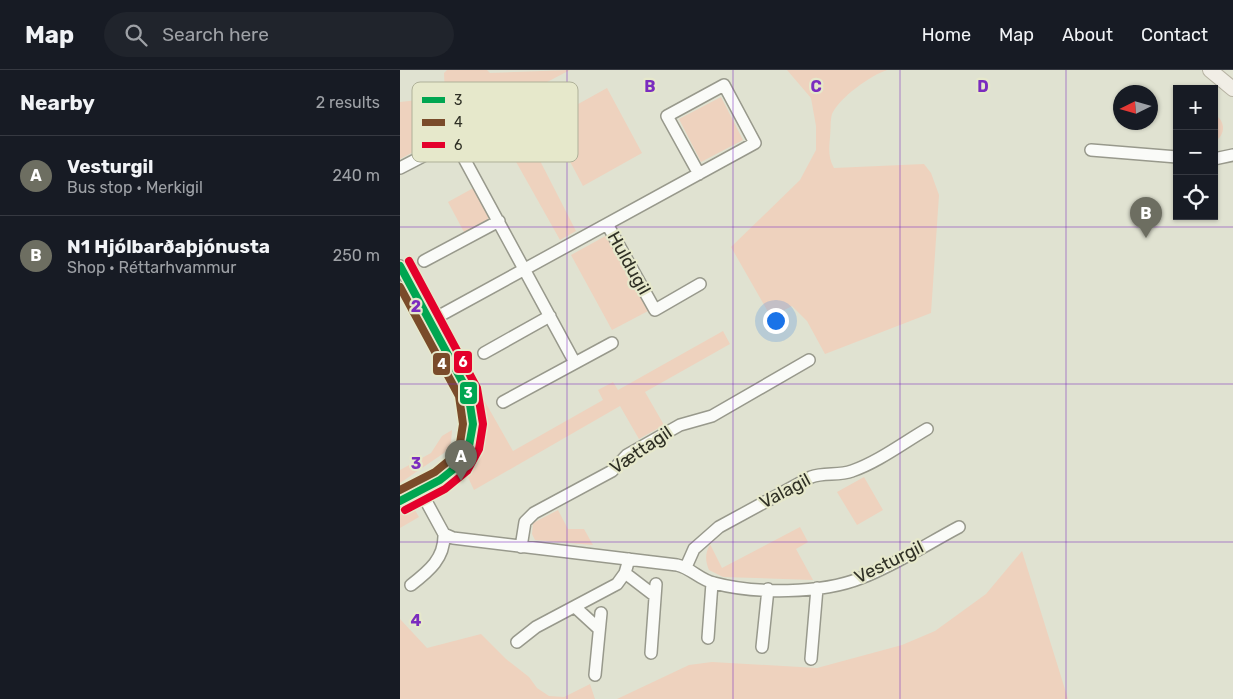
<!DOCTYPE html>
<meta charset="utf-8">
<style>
:root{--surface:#171b24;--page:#20242c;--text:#f1f3f6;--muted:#9ea1a6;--line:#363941;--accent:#6d6e61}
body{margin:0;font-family:Rubik,sans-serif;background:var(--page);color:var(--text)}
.controls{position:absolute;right:15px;top:15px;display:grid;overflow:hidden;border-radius:0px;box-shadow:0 1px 4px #0004}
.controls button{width:45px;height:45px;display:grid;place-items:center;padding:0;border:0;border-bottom:1px solid var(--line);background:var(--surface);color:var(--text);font:25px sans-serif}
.compass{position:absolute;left:713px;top:15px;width:45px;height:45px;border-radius:50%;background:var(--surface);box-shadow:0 1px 4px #0004;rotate:265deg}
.you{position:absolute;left:375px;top:250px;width:18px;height:18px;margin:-12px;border:4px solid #fff;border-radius:50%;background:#1a73e8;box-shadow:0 0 0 8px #1a73e833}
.badge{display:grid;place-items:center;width:32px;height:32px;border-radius:50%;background:var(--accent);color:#fff;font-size:16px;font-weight:700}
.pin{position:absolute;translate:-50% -41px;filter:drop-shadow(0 1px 2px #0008)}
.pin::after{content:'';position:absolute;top:26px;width:18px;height:15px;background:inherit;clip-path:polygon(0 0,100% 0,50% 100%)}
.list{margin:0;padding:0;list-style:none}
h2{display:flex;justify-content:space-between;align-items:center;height:65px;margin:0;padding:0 20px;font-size:21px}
h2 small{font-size:16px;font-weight:400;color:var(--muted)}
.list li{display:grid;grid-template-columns:32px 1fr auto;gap:15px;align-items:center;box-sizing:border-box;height:80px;padding:0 20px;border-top:1px solid var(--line)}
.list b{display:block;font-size:19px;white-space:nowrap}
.list p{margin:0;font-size:16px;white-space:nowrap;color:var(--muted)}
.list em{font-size:16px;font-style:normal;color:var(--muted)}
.icon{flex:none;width:28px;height:28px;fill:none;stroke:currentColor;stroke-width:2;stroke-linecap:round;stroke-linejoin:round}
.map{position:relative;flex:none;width:833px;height:629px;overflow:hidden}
header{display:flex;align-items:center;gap:30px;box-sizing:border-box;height:70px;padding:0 25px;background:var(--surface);border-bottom:1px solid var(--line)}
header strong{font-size:24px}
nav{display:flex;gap:28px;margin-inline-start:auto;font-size:18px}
.search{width:350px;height:45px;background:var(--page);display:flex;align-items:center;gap:12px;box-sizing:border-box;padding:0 18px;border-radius:28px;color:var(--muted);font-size:19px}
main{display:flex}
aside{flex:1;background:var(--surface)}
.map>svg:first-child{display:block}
.green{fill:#eed2be}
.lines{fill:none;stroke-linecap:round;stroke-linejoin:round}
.minor-casing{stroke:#98998c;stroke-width:14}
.major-casing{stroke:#b7b3a3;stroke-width:16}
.minor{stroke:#fafbf8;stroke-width:11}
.major{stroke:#f1eee6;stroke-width:14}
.bus-1-casing{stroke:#e6e8cb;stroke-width:11}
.bus-2-casing{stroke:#e6e8cb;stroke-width:11}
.bus-3-casing{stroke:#e6e8cb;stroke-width:11}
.bus-1{stroke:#00a651;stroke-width:8}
.bus-2{stroke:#7a4b2a;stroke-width:8}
.bus-3{stroke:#e4002b;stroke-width:8}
.grid{fill:none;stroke:#7b2cbf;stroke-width:1;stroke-opacity:0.55}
.labels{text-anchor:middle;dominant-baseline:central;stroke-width:4.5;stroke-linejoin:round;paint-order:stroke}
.street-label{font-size:18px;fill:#2f3025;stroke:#e6e8cb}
.key{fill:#e6e8cb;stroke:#afb199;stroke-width:1}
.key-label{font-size:14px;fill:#2f3025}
.grid-label{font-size:16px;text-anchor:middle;font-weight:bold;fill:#7b2cbf;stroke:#e6e8cb;stroke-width:4.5;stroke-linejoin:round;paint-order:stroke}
.line-badge{stroke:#e6e8cb;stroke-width:2}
.badge-label{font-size:14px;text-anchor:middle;font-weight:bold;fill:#fff}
</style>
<header>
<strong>Map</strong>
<div class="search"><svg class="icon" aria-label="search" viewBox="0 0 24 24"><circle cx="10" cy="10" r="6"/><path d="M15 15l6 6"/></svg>Search here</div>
<nav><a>Home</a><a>Map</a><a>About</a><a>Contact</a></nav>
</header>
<main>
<aside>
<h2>Nearby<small>2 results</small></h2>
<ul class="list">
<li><span class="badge">A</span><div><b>Vesturgil</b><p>Bus stop · Merkigil</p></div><em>240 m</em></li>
<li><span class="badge">B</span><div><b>N1 Hjólbarðaþjónusta</b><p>Shop · Réttarhvammur</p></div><em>250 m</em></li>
</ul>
</aside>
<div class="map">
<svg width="833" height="629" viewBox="0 0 833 629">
<rect width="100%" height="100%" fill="#e0e2d1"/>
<!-- green -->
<path class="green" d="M47,0H87L90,3L170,0L0,89V32L45,27L44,3Z
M387,0H487C471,5 439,28 432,44C430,51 431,60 430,67C429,78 428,88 434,98L524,94L531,103L539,125L531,243L425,284L407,251L392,236L371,247L331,177L400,110L416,80V56L411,28Z
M207,18L242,83L183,116L157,67L134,79L176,161L160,170L106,74Z
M321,27L343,70L301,92L279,49Z
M814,44C826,51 826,65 814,72Z
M77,116L90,145L87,150L64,162L48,132Z
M209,164L250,240L212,260L171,185Z
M323,261L330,274L245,322L264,355L239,369L220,336L74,420L64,399L76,377L84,330L113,381L203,330L198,320L213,312L218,320Z
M52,360L51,373L44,383L0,413V400L31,383L42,366Z
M464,407L483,440L457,455L437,422Z
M12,435L19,447L0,458V442Z
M158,440L168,459H184L193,475L135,470L132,464L133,453Z
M400,457L408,472L396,479L413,510L323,507L309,500C305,490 305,484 310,474L322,498Z
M622,481L668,629H217L289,595L312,592L417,598L502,575L535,561L586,524Z
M0,549L27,578L81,564L106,589L129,607L137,618L149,626L164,627L190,614L195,629H0Z"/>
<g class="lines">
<!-- minor casing -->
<g class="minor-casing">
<path id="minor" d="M691,80L777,87
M814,89L833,85
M0,98L54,70L175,293
M207,154L255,240L300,214
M24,191L99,151
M0,196L68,322C76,348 75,384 52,402C37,414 17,422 0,431
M30,251L355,73L324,15L267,46L299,104
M84,283L150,246
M103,332L212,273
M20,420L44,464L53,468L277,495C291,498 300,510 314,513C355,524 421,524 461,508C495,495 527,474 559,457
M121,477L125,452L134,443L212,401L227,385L280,355L312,346L409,290
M286,497L294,479L319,457L411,407C424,402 439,406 452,401C478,392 503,373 527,359
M225,503L255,526
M11,515C29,501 45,488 44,464
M175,537L199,559
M308,568L312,513
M117,572L136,557L217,514L225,503L229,489
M362,577L368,519
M251,583L256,514
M411,589L417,518
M195,605L201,543"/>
</g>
<!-- major casing -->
<g class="major-casing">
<path id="major" d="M810,0L833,19"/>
</g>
<!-- minor -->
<use href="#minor" class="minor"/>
<!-- major -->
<use href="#major" class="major"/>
<!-- bus-1 casing -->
<g class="bus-1-casing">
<path id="bus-1" d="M0,196L68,322L73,354L69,376L60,394L40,410L0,431"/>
</g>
<!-- bus-2 casing -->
<g class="bus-2-casing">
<path id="bus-2" d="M0,217L59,326L63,354L60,373L52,388L35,402L0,420"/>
</g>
<!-- bus-3 casing -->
<g class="bus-3-casing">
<path id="bus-3" d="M5,440L45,419L67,401L79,379L83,354L77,318L9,191"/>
</g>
<!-- bus-1 -->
<use href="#bus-1" class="bus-1"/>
<!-- bus-2 -->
<use href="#bus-2" class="bus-2"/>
<!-- bus-3 -->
<use href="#bus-3" class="bus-3"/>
</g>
<!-- grid -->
<path class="grid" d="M167,0V629M333,0V629M500,0V629M666,0V629M0,157H833M0,314H833M0,472H833"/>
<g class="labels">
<!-- street labels -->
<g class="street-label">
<text transform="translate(229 193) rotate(61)">Huldugil</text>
<text transform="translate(241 380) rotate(-34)">Vættagil</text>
<text transform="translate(385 421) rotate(-28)">Valagil</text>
<text transform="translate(489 492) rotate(-26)">Vesturgil</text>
</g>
</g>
<!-- legend -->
<rect x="12" y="12" width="166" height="80" rx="8" class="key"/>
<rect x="22" y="27" width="23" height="6" fill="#00a651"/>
<rect x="22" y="49" width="23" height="7" fill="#7a4b2a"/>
<rect x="22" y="72" width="23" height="6" fill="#e4002b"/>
<g class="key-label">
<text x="54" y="35">3</text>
<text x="54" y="57">4</text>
<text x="54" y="80">6</text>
</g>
<g class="grid-label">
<text x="250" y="22">B</text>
<text x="416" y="22">C</text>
<text x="583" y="22">D</text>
<text x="16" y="242">2</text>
<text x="16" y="399">3</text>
<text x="16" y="556">4</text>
</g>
<g class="line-badge">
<rect x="53" y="280" width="20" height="24" rx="5" fill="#e4002b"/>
<rect x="32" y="282" width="19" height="24" rx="5" fill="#7a4b2a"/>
<rect x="59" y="311" width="19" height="24" rx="5" fill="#00a651"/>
</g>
<g class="badge-label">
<text x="63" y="297">6</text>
<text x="42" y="299">4</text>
<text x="68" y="328">3</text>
</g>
</svg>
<div class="controls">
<button>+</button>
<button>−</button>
<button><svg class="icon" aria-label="locate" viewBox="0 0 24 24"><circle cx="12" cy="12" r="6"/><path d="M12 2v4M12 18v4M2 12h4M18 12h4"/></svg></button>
</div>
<svg class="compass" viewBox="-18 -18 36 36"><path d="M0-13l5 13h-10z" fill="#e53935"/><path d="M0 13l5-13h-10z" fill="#9ea1a6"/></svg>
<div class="you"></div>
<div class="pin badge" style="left:61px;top:411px">A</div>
<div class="pin badge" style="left:746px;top:168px">B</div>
</div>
</main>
